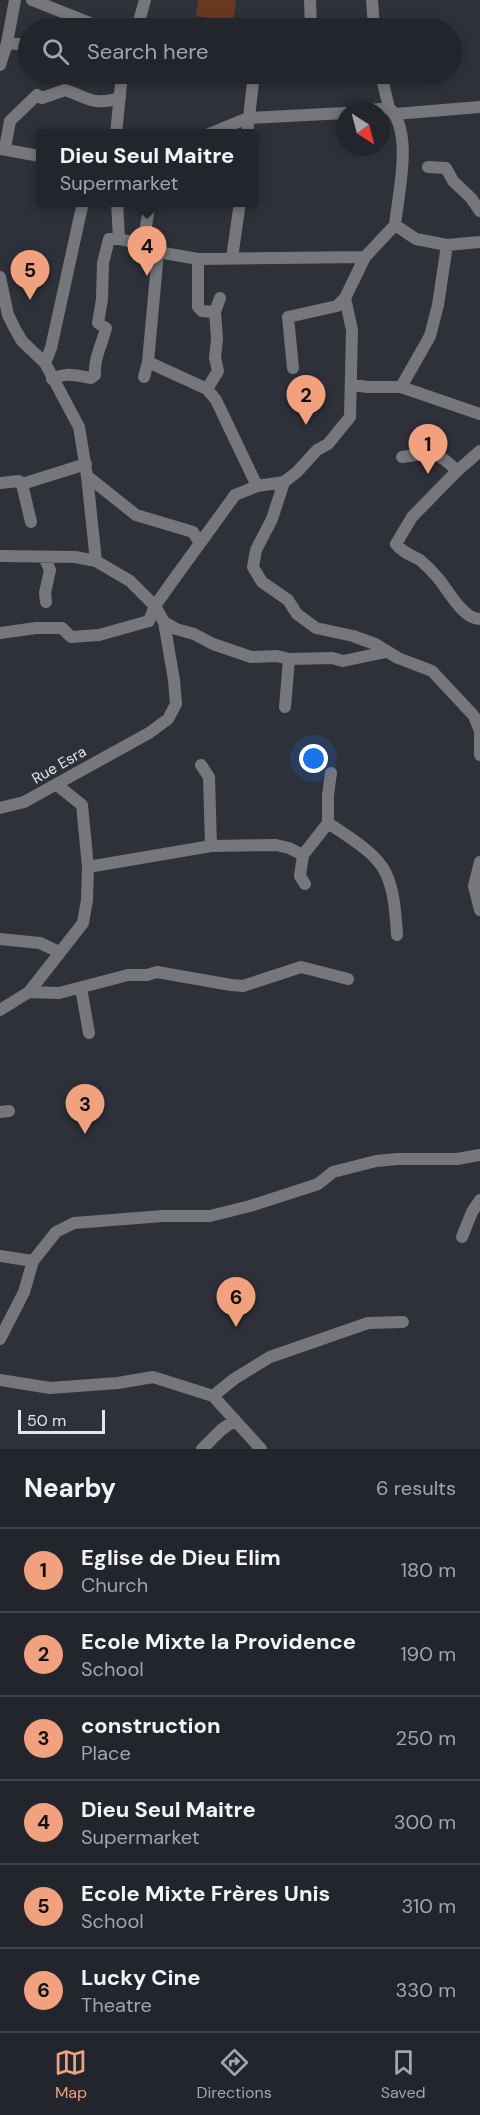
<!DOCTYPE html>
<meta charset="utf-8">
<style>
:root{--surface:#22252c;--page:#2e3138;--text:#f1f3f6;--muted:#a2a5a9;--line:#3f4248;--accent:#f2a17e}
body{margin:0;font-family:"DM Sans",sans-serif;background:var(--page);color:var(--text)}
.compass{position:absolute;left:336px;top:102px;width:54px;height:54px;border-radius:50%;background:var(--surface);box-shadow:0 3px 9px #0003;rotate:144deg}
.scale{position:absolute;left:18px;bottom:15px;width:87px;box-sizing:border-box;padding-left:6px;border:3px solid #e3e5eb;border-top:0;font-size:16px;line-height:21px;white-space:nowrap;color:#e3e5eb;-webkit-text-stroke:4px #2e313a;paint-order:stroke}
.you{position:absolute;left:314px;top:759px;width:21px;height:21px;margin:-15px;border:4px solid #fff;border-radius:50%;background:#1a73e8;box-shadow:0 0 0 9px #1a73e833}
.badge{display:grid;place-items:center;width:39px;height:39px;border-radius:50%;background:var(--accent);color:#111;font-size:20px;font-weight:700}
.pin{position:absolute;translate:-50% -50px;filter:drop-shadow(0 2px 3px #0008)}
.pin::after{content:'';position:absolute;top:32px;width:21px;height:18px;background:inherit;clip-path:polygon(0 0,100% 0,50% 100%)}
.popup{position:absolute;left:36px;top:129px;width:222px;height:78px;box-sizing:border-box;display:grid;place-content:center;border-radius:6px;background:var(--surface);filter:drop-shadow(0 2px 4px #0005);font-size:20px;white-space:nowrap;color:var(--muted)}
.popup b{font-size:22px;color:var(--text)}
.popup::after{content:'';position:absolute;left:50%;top:100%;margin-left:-12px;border:12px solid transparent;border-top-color:var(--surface)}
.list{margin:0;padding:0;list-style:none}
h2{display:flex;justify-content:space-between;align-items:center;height:78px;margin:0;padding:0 24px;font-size:26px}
h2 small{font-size:20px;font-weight:400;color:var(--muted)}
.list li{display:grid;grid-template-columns:39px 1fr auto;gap:18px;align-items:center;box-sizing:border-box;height:84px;padding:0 24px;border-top:2px solid var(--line)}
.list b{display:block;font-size:22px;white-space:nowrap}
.list p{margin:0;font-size:20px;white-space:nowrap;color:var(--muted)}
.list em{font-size:20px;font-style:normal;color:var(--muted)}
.icon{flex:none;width:33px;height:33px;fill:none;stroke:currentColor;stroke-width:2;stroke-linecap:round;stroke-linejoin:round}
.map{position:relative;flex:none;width:480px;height:1449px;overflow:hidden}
.search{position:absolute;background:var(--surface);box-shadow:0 3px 9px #0003;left:18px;right:18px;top:18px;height:66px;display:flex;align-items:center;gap:15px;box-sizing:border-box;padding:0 21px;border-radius:33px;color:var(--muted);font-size:22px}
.sheet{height:582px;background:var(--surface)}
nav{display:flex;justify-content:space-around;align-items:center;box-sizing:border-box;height:84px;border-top:2px solid var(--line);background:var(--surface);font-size:16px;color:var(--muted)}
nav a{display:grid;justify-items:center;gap:3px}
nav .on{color:var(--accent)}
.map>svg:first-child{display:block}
.green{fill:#6a3821}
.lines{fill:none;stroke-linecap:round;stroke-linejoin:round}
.minor{stroke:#75777b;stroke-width:12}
.labels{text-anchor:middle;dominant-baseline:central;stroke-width:4.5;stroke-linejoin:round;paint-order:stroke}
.street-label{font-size:15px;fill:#e3e5eb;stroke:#2e313a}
</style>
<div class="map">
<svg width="480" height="1449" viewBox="0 0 480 1449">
<rect width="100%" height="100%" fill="#2e313a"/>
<!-- green -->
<path class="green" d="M198,0H236L233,21L196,16Z"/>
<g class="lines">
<!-- minor -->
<path class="minor" d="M32,0L95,25L124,28
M310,0L311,28
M372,0L374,28
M137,28L145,0
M7,43L28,45
M0,65L7,43L15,0
M381,74L389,108
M362,111L389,108C414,131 398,194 395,225
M395,114L480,107
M116,134L122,74
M209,134L248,118L345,113
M247,134L254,74
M5,148L10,121L37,95L42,98L65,90C89,98 93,106 120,98
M0,149L40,156
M428,167L446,168L453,181L471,198L480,211
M117,202L119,239L143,244L158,252L198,259L365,257L395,225L416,239L447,245L480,242
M143,244L150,202
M232,258L240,202
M198,259V307L202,311L215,312
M0,277L8,315L15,329L22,341L45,363L79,427L87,476L96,561
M220,298L215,312L217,339L215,358L218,371L207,389L216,400L257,486
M148,362L207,389
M45,363L51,348L83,202
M293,368L288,317L337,306L345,298
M144,377L148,362L158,252
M52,379C69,372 73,375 91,378L95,375C94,357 102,345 106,328L98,323L102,299L103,263L109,239H119
M352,385L368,387H401L480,414
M401,387L430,336L438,305L447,245
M480,451L457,471L412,517L396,544C403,553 411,555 420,560C426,565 432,571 437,577C448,589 462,619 480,619
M402,457C430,453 436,449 457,471
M87,476L136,515L193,532L199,542
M284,482L272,519L256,550L253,567L262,582L288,600L297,614L316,628L353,636L375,644L398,658L432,671L474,716L480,731V755
M0,483L19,481L22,484L86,464
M22,484L31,522
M0,556L75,557L96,561L130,581L155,606L164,622L174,680L176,704L168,719L149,733L24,802L0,808
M44,557L50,570L45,593L46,602
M164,622L176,629L194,634L213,644L251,657L277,656L289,659L332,658L343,661L386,652
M0,633L36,628H62L71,637L99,635L149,621L155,606L169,586L235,495L257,486L284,482L297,472L317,450L328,444L350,417L352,330L345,298L365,257
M285,707L289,659
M201,765L209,777L211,846
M57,785L82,805L88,867
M328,823C384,860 393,865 397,935
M303,855L328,823V795L331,773
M480,862L474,886L480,910
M0,939L40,943L59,952
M81,988L89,1033
M29,992L59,993L128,975H147L157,972L231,985L243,986L301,967L348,979
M0,1010L29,992L83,923L87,900L88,867L211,846L276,845L289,848L303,855L300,876L305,884
M0,1112L9,1111
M462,1237L472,1212L480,1200
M0,1256L33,1261
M0,1339L24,1292L33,1261L56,1232L74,1223L163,1216H210L250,1206L306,1188L318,1184L333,1172L376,1161L397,1159H457L480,1155
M0,1380L50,1388L118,1383L153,1377L213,1396L261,1449
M213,1396L234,1379L270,1357L368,1323L403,1322
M202,1449L221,1430L235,1420"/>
</g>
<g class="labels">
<!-- street labels -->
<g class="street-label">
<text transform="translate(59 765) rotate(-30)">Rue Esra</text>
</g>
</g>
</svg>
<svg class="compass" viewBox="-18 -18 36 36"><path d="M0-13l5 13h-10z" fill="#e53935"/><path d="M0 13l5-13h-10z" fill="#a2a5a9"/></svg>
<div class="scale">50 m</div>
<div class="you"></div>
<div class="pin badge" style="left:428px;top:474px">1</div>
<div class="pin badge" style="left:306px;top:425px">2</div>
<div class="pin badge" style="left:85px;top:1134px">3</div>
<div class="pin badge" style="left:147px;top:276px">4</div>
<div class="popup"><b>Dieu Seul Maitre</b>Supermarket</div>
<div class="pin badge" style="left:30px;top:300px">5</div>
<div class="pin badge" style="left:236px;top:1327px">6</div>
<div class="search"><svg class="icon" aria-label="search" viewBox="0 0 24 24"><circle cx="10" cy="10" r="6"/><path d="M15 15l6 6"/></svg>Search here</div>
</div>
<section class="sheet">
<h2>Nearby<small>6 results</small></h2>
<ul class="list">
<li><span class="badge">1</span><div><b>Eglise de Dieu Elim</b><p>Church</p></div><em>180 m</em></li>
<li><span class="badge">2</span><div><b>Ecole Mixte la Providence</b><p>School</p></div><em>190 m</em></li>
<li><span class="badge">3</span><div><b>construction</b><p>Place</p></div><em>250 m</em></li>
<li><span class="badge">4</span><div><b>Dieu Seul Maitre</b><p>Supermarket</p></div><em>300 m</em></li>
<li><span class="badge">5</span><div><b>Ecole Mixte Frères Unis</b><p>School</p></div><em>310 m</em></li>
<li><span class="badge">6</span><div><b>Lucky Cine</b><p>Theatre</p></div><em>330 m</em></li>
</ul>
</section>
<nav>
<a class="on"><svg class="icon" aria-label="map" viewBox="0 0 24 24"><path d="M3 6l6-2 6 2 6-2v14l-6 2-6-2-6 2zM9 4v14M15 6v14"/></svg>Map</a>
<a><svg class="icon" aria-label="directions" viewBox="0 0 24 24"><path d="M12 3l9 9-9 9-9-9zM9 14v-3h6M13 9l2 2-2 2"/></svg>Directions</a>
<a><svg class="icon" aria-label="saved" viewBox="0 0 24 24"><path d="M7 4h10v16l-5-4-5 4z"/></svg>Saved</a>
</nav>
